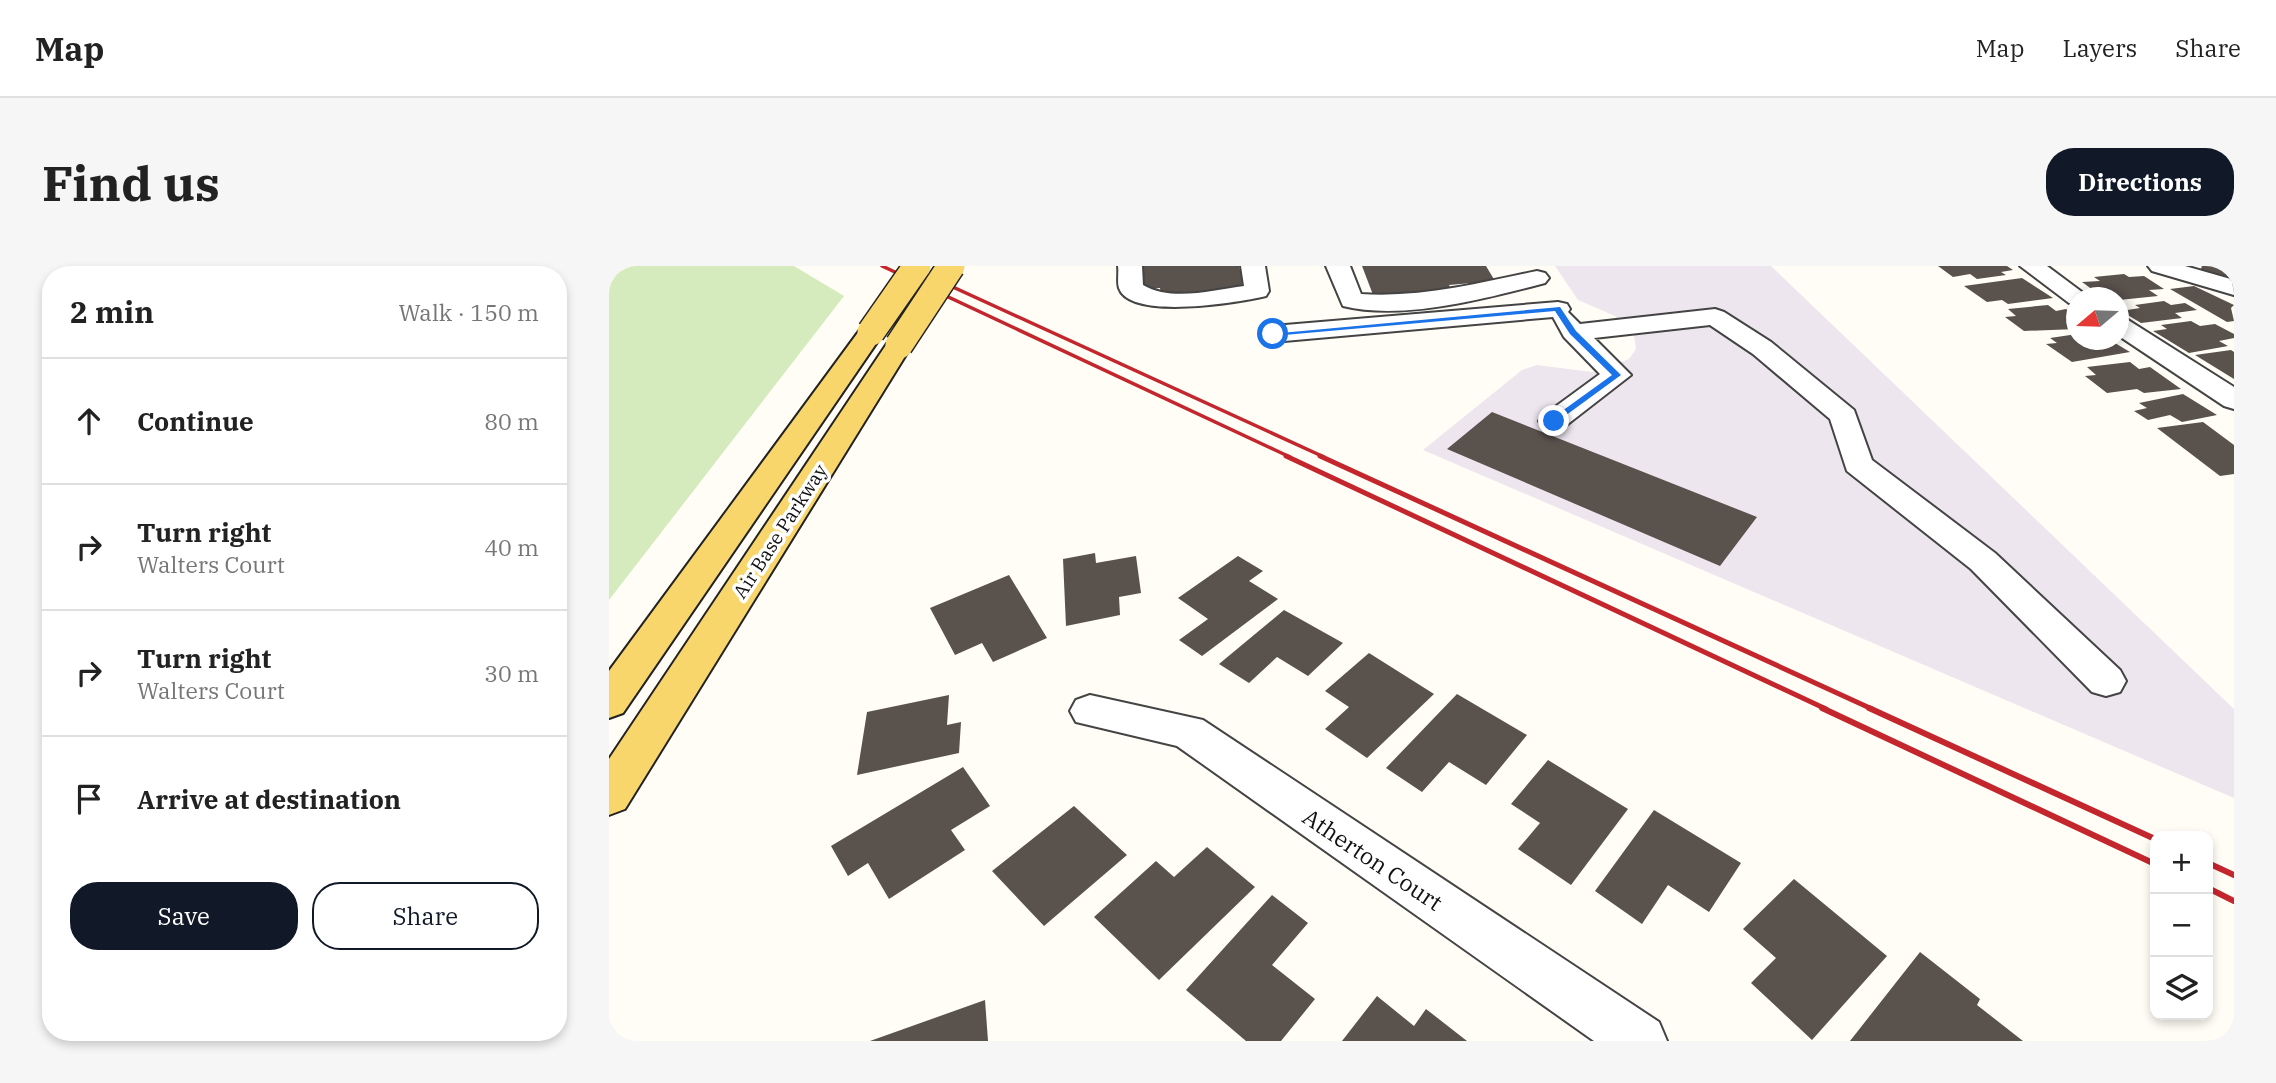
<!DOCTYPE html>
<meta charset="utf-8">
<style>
:root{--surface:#fff;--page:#f6f6f6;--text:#222;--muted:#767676;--line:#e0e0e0;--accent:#111827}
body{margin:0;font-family:"IBM Plex Serif",serif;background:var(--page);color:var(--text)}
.controls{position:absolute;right:21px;bottom:21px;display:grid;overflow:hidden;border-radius:14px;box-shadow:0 4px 10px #0003}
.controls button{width:63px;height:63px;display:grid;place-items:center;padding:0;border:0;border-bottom:2px solid var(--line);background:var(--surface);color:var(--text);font:35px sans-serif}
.compass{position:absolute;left:1457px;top:21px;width:63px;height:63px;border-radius:50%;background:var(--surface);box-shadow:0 4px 10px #0003;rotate:251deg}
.stop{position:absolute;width:21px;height:21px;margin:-16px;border:5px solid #1a73e8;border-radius:50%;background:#fff}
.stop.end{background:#1a73e8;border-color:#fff;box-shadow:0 2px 7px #0008}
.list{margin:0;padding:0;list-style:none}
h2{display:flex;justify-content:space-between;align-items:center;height:91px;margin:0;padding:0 28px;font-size:30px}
h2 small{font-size:23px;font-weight:400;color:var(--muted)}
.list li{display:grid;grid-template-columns:46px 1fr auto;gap:21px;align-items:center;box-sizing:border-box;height:126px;padding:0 28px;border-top:2px solid var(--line)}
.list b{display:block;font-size:26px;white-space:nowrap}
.list p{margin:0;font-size:23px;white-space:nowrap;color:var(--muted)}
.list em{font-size:23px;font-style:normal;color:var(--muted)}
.actions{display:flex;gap:14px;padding:21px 28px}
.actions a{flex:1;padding:16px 0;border:2px solid var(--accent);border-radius:28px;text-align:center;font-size:24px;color:var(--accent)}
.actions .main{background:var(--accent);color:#fff}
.icon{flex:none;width:38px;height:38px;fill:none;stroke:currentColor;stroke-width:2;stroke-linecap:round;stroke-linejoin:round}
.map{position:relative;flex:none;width:1625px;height:775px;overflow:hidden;border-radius:28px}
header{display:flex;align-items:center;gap:42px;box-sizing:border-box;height:98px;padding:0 35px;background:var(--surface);border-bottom:2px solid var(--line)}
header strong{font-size:33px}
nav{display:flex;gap:38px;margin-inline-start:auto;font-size:24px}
.intro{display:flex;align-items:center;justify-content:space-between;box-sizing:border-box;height:168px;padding:0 42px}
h1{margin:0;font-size:49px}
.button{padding:18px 32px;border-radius:28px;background:var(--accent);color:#fff;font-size:24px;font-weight:700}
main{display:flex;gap:42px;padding:0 42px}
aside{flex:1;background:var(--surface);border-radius:28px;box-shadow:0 4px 10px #0003}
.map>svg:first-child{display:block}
.industrial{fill:#eee6ef}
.green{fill:#d5ebbd}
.building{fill:#5a524d}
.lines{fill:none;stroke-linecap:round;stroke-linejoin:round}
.minor-casing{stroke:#444;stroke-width:4}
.major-casing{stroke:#222;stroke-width:4}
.minor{fill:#fff;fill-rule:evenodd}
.major{fill:#f9d66b;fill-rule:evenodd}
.rail-far2{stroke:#c4262e;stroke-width:3.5}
.rail-far1{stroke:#c4262e;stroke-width:5}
.rail{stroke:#c4262e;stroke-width:6}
.major-bridge-casing{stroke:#222;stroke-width:30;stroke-linecap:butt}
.major-bridge{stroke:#f9d66b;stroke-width:27}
.route{fill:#1a73e8}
.labels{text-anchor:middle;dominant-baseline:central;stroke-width:7;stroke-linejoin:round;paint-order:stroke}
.street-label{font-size:19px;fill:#111;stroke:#fff}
.near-street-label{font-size:23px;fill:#111;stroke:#fff}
</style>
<header>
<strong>Map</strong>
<nav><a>Map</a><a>Layers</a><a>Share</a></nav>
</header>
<div class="intro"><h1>Find us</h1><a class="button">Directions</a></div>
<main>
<aside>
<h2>2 min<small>Walk · 150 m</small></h2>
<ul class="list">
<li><svg class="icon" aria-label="ahead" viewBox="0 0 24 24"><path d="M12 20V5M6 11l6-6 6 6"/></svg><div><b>Continue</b></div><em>80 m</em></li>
<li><svg class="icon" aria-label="right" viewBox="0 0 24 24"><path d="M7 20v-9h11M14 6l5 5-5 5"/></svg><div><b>Turn right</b><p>Walters Court</p></div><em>40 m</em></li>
<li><svg class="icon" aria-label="right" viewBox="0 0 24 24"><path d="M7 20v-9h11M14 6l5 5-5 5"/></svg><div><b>Turn right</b><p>Walters Court</p></div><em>30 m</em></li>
<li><svg class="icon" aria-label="arrive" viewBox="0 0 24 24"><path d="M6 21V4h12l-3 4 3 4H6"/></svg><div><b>Arrive at destination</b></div></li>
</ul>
<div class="actions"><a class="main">Save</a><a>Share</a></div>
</aside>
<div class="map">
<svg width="1625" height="775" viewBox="0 0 1625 775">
<rect width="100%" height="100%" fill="#fffdf5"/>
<!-- industrial -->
<path class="industrial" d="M946,0H1162L1625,443V532L814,184L913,104L928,99L983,106L1020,93L1027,83L1025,69L1006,50L969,34Z"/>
<!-- green -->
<path class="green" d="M0,0H185L235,30L0,334Z"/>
<!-- building -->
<path class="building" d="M534,0H630L635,21L552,30L551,22L535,23Z
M753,0H877L886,15L840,19L843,25L766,34Z
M1329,0H1398L1404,4L1392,6L1397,9L1368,13L1361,8L1344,11Z
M1593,0H1625V14L1591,5Z
M1515,8L1520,11L1535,10L1555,23L1540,24L1549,30L1510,34V32H1495L1473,16L1491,15L1485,11Z
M1413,12L1444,32L1399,38L1393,34L1378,36L1355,20Z
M1585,20L1625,39L1622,42L1625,55L1618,56L1561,23Z
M1555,35L1562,39L1576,37L1588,44L1566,47L1573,52L1532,57L1512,45L1531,42L1526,39Z
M1439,39L1447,45L1457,43L1468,50V63L1415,65L1396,51L1407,50L1399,43Z
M1582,55L1591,60L1606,58L1625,68V72L1610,75L1619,80L1580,87L1544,65L1558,63L1552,59Z
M1468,68V74H1501L1521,86L1463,96L1437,78L1448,77L1441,72Z
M1622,84L1625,86V113L1586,89Z
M1521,96L1530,103L1541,101L1572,123L1535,127L1528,123L1498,127L1476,110L1487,109L1478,101Z
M1574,128L1608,149L1573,156L1561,149L1539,154L1525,145L1538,142L1530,137Z
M883,146L1148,251L1111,300L838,183Z
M1594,156L1625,179V208L1611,210L1548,162Z
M486,287L487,297L527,290L532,327L510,331L511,349L457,360L454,293Z
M629,290L654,305L640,315L669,333L593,390L570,374L599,353L569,332Z
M400,309L438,372L384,396L373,377L346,389L321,342Z
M675,344L734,377L699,410L668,391L640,417L610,398Z
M760,387L825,428L758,492L716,463L740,441L716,425Z
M848,428L918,469L877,519L840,496L813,526L777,502Z
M340,429L338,459L352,456L350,487L248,509L258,446Z
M939,494L1019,543L962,619L909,583L931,557L902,538Z
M354,501L381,540L342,564L356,584L280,633L259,597L239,610L222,580Z
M465,540L518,589L435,660L383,605Z
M1045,544L1132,597L1100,646L1059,619L1033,658L986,625Z
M598,581L646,621L550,714L485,651L547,595L565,611Z
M1185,613L1278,690L1203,774L1142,717L1167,692L1134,663Z
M663,629L699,657L663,699L706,733L672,775H637L577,724Z
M1311,686L1371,733L1368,739L1414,775H1241Z
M768,730L805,760L817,743L858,775H733Z
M376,734L379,775H261Z"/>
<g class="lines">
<!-- minor casing -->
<g class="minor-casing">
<path id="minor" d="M509,0H533L534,19C563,36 604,24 635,20L632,0H656L660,25L657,30C632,36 521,55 510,22C508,16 510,6 509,0Z
M717,0H741L752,28C812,32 870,17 928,5L936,7L940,12L936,17C878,32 794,55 734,40Z
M1411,0H1438L1481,32H1468V39L1460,37Z
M1539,0H1576L1625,14V29L1543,5Z
M949,36L958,38L961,43L959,46L971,58L1106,43L1115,46L1162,76L1245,144L1263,194L1386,287L1511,404L1517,415L1511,426L1497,430L1483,426L1362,303L1238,205L1221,153L1144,88L1101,59L985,72L1022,109L955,161L945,164L935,161L930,155L935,149L991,108L955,71L944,51L664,76L655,74L651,68L655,62L664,60Z
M1510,51L1519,54L1625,121V143L1615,140L1510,70Z
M481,429L594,454L1050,756L1058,775H985L568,480L467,456L461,445L467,434Z"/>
</g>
<!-- major casing -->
<g class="major-casing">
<path id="major" d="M262,58L271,61L275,66L14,447L0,452V405L253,61Z
M290,71L299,73L303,79L16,543L0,549V493L277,79L281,73Z"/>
</g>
<!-- minor -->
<use href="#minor" class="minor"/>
<!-- major -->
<use href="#major" class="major"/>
<!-- rail-far2 -->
<path class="rail-far2" d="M273,0L681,191
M298,0L715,191"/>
<!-- rail-far1 -->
<path class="rail-far1" d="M677,190L1217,443
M711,190L1263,443"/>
<!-- rail -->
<path class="rail" d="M1213,442L1546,598
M1260,442L1546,573
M1599,597L1625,609
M1599,622L1625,635"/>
<!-- major-bridge casing -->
<g class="major-bridge-casing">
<path id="major-bridge" d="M262,66L308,0
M290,79L342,0"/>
</g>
<!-- major-bridge -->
<use href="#major-bridge" class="major-bridge"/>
</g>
<!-- route -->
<path class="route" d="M951,41L967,65L1012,109L945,158L942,153L1003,109L961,68L946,45L664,70L660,68Z"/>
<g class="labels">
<!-- street labels -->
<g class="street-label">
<text transform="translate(171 265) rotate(-57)">Air Base Parkway</text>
</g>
<!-- near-street labels -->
<g class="near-street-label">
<text transform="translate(764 593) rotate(34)">Atherton Court</text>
</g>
</g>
</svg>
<div class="controls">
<button>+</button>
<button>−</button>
<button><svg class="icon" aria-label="layers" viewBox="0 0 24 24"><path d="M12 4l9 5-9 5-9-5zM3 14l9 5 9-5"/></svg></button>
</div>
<svg class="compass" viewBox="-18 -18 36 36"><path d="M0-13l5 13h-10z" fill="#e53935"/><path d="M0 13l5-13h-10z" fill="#767676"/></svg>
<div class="stop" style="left:664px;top:68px"></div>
<div class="stop end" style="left:945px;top:155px"></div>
</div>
</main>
